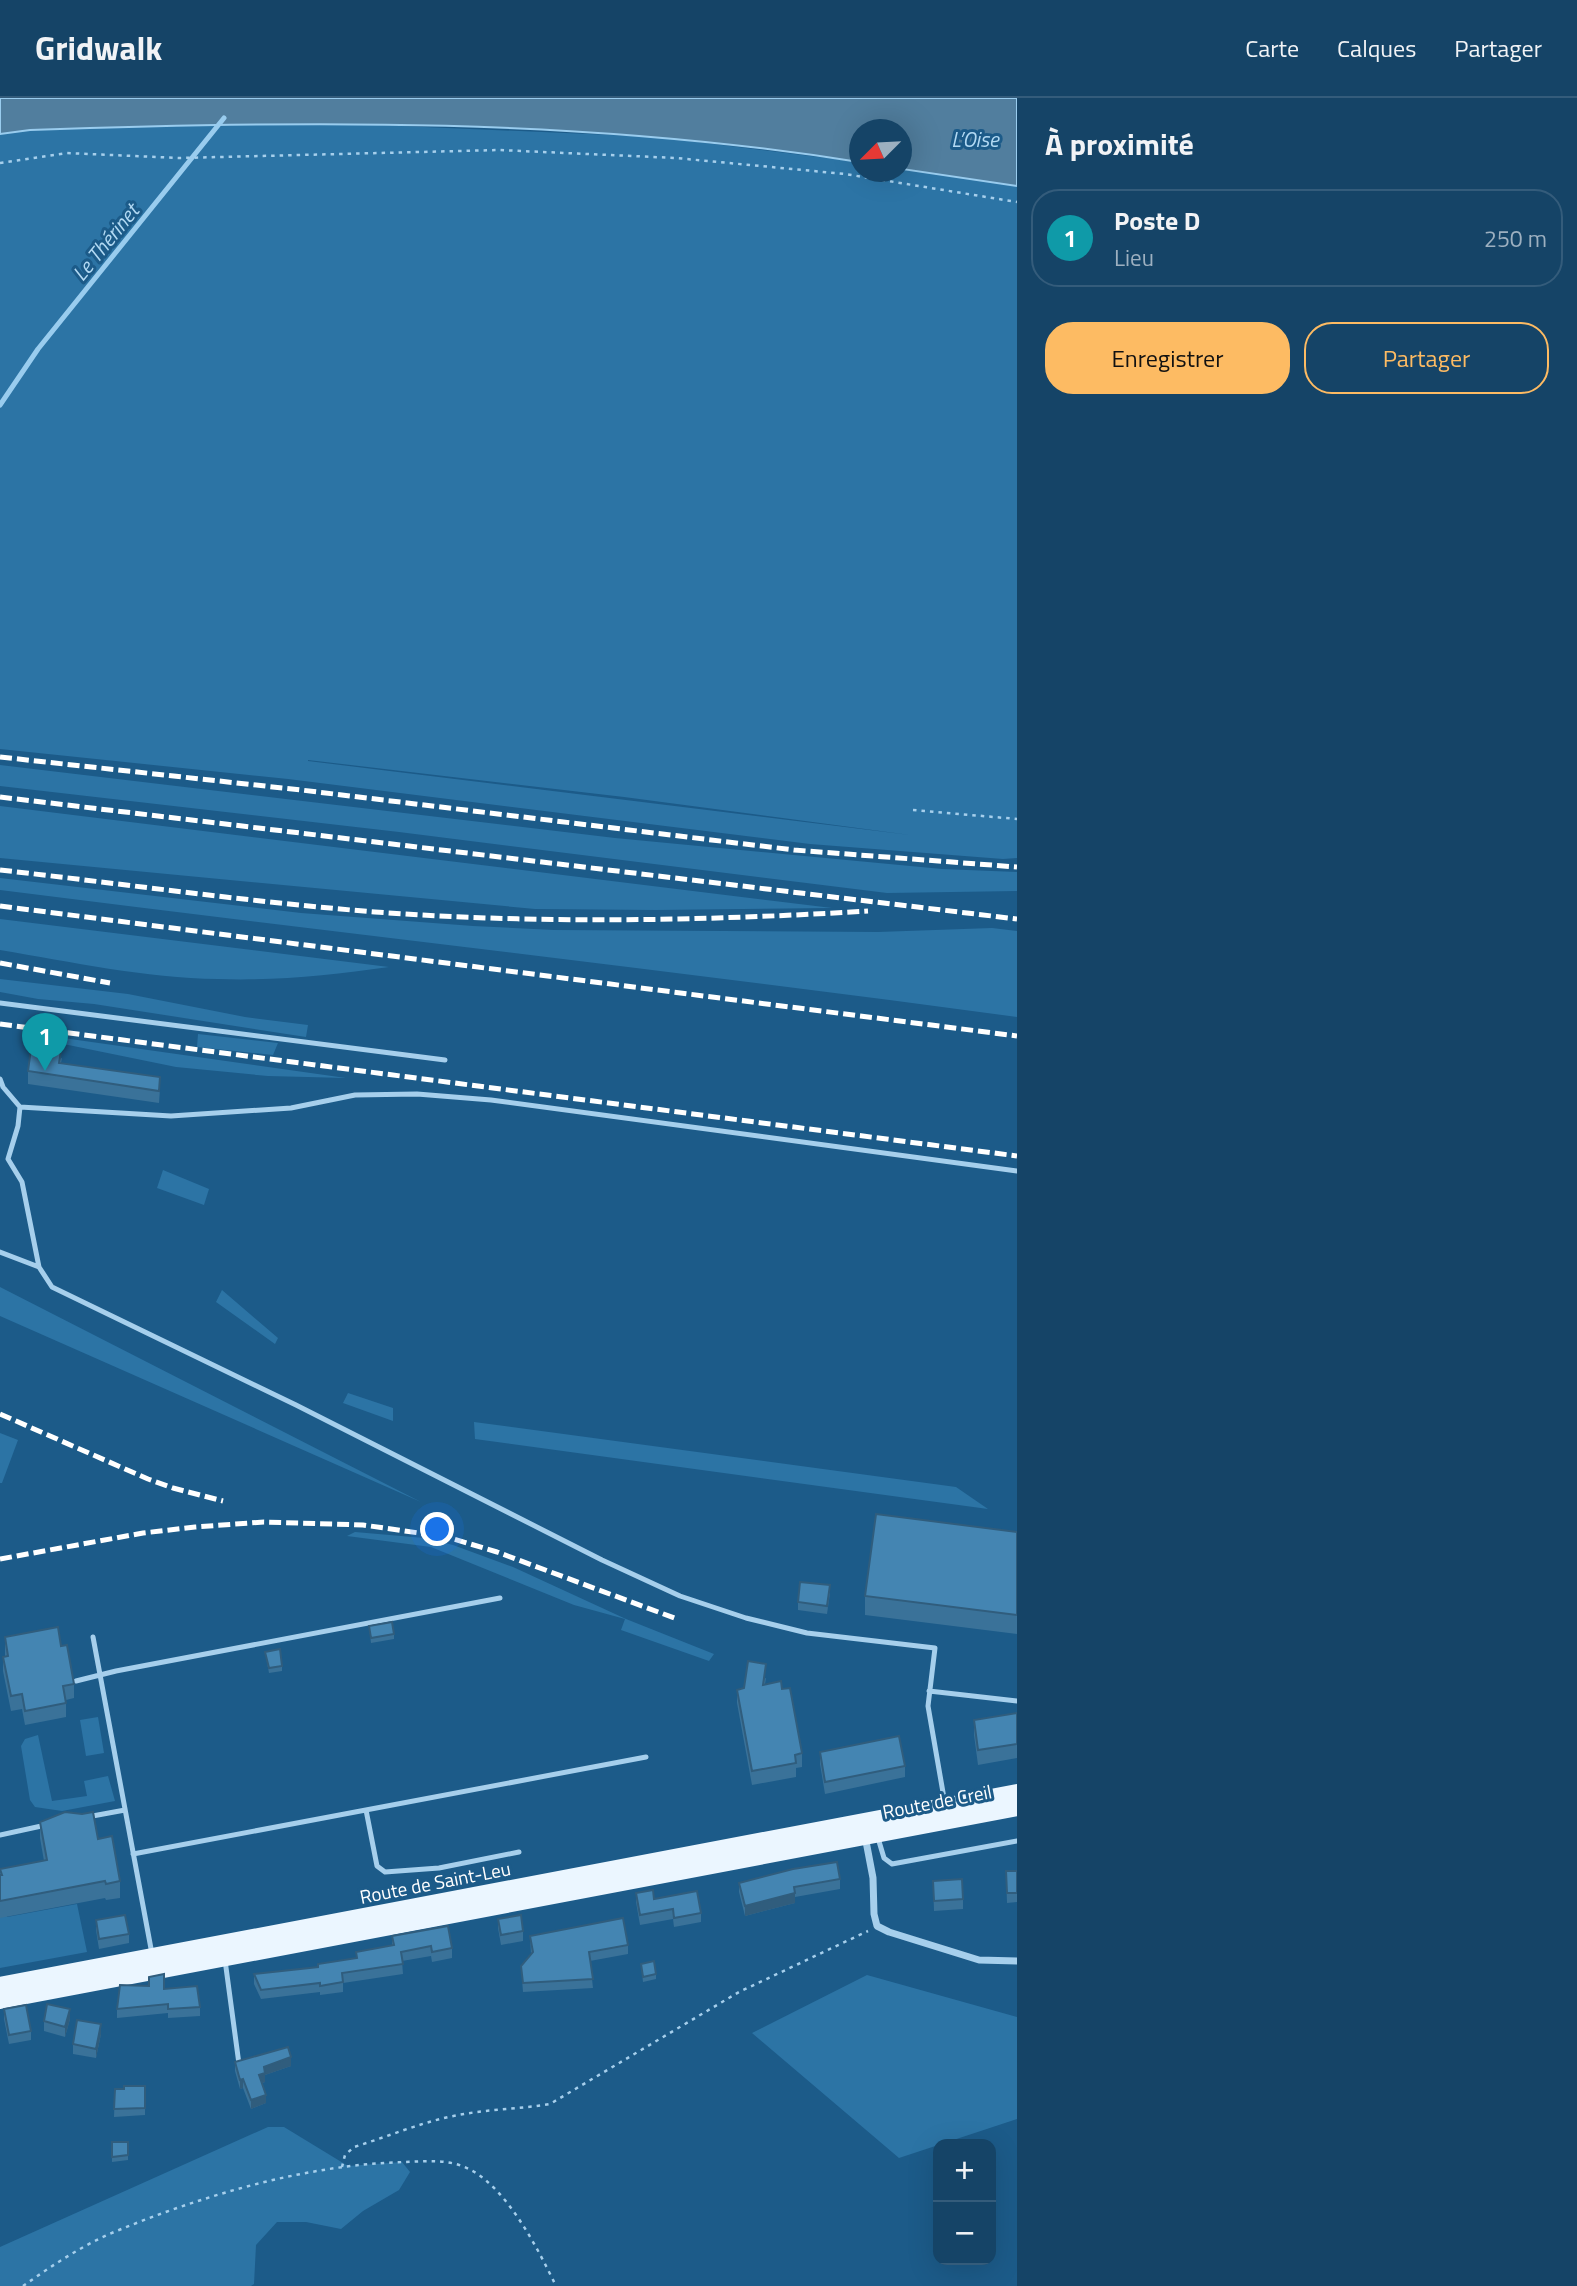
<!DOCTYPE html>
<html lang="fr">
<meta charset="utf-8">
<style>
:root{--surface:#154467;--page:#224e70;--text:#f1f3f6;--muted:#9db0c0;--line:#345c7b;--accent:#fdbb63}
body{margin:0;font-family:"Titillium Web",sans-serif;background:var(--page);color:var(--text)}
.controls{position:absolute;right:21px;bottom:21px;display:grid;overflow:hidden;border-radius:14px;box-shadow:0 7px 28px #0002}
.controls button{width:63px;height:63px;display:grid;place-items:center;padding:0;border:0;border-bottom:2px solid var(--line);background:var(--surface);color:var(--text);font:35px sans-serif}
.compass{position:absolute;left:849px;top:21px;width:63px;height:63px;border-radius:50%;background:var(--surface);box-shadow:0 7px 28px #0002;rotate:246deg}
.you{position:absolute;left:438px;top:1432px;width:24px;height:24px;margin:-18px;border:5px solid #fff;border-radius:50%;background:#1a73e8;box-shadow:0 0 0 10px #1a73e833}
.badge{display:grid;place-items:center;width:46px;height:46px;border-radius:50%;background:var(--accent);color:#fff;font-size:23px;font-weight:700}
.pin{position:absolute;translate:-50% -58px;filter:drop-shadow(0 2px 4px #0008)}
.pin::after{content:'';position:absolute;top:37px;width:24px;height:21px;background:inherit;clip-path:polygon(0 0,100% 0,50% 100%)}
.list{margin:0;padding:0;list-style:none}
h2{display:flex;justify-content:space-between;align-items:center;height:91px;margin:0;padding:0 28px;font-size:30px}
h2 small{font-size:23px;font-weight:400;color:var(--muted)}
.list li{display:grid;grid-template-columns:46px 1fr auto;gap:21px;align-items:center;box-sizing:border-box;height:98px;margin:0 14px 14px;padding:0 14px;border:2px solid var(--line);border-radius:28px}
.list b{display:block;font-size:26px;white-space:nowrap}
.list p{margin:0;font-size:23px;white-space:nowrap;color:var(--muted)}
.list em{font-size:23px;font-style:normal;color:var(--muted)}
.actions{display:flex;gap:14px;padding:21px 28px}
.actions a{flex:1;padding:16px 0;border:2px solid var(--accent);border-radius:28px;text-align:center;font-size:24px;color:var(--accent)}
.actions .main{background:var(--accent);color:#111}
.map{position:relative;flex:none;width:1017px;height:2188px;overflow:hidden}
header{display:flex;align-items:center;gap:42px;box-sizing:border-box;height:98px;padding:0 35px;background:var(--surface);border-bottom:2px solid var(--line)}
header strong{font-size:33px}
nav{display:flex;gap:38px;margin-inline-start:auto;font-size:24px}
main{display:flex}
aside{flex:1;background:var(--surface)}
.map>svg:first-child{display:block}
.green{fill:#2c74a5;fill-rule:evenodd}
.water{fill:#517e9e;stroke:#9ce;stroke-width:2}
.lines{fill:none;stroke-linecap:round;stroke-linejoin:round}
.stream{stroke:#9ce;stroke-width:5}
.path{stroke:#a6cfec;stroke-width:2.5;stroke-dasharray:3.5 5;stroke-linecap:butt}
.service{stroke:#a6cfec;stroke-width:5}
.minor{stroke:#a6cfec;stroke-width:7}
.primary{stroke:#ebf6ff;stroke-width:18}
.rail{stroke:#fff;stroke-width:5;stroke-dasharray:12 5;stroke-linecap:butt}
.wall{fill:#3a7299}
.shaded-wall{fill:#305d7d}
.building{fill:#4485b2;stroke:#305d7d;stroke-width:2}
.labels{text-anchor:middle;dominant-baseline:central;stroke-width:6;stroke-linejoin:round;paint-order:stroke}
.street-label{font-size:19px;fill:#fff;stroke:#1c5b89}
.water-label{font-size:21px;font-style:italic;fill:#b2d9f3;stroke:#1c5b89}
</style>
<header>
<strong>Gridwalk</strong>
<nav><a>Carte</a><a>Calques</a><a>Partager</a></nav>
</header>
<main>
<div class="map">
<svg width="1017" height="2188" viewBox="0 0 1017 2188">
<rect width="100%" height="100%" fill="#1c5b89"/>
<!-- green -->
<path class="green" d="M308,24L657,39L859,64L860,74H902V71L1017,88V760L1003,761L810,746L288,681L0,651V36L30,32ZM308,662L624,699L910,737L308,663Z
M0,667L615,740L942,771L1017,774V793L887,795L399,734L0,688Z
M0,708L832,810L656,812L535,811L0,760Z
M0,780L301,815L473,828L554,832L878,834L992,830L1017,833V919C678,873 339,835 0,792Z
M0,821L389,869C332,877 276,883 218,881C145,880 72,864 0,852Z
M0,881L128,896L245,919L308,927L306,939L94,906L38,901L0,894Z
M198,936L278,945L273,957L197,949Z
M42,937L346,980L268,978L176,969L39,941Z
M163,1072L209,1091L204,1107L157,1090Z
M0,1189L421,1404L0,1218Z
M222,1192L278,1240L275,1246L216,1204Z
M348,1295L393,1310V1323L343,1305Z
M474,1324L956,1389L988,1411L475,1341Z
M0,1335L18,1342L2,1385H0Z
M355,1434L424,1440L453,1447L513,1469L626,1521L714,1556L709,1563L621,1532L625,1521L574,1507L431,1449L347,1438Z
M98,1619L104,1655L86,1658L80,1622Z
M38,1637L52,1703L87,1698L84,1683L108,1678L115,1703L62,1713L35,1709L30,1702L21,1648L25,1641Z
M0,1787L7,1819L77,1806L87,1854L0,1870Z
M867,1877L1017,1919V2021L899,2060L752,1935Z
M268,2029H284L348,2068L402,2064L410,2074L399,2092L363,2113L341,2131L306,2124H277L256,2147L254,2186L251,2188H0V2149Z"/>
<!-- water -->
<path class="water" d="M0,0H1017V88L902,71V32H860L859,64C586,20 306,22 30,32L0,36Z"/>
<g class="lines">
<!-- stream -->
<path class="stream" d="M0,307L38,251L224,20"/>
<!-- path -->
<path class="path" d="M0,65L67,55L180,60L499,52L676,60L845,76L1017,104
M913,712L1017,721
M342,2069L345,2057L354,2049C390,2038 426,2022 464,2016C492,2011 521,2011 550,2006L739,1894L868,1833
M23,2188C53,2167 84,2146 119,2132C207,2096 310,2066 406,2064C428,2063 449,2061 469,2071C507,2090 538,2151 556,2188"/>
<!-- service -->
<path class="service" d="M0,905L445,962
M0,981L3,989L20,1009L18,1028L8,1061L22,1084L39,1169L52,1189L296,1307L602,1462L680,1498L746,1520L807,1535L935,1550L928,1608L945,1706
M20,1009L171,1018L291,1010L355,997L417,996L491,1002L1017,1073
M0,1154L39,1169
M93,1539L152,1856
M76,1583L116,1573L500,1500
M929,1593L1017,1603
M366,1712L377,1768L385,1774L439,1770L519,1754
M87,1719L125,1712
M0,1737L46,1727
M878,1740L884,1760L892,1766L1017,1743
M133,1756L646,1659
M225,1862L239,1966"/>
<!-- minor -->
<path class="minor" d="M865,1738L873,1780L874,1816L877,1828L889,1834L979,1862L1017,1863"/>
<!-- primary -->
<path class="primary" d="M0,1888L1017,1695
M0,1902L1017,1709"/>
<!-- rail -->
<path class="rail" d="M0,659L301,692L794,752L1017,769
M0,699L1017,821
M0,772C125,786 250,804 375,814C539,826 703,823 868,813
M0,808L1017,938
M0,865L110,885
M0,926L1017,1058
M0,1316L148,1381L173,1390L223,1403
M0,1461L143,1435L195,1429L264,1424L363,1427L447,1439L497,1454L677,1521"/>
</g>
<!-- wall -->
<path class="wall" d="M62,960L61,965L160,991L159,1005L28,986V973Z
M1017,1434V1536L865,1517V1498Z
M830,1495L827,1516L798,1512V1504Z
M369,1528L394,1536V1541L371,1545Z
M5,1539L74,1586V1600L66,1602V1619L25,1627L22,1611L11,1613L3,1573V1559L5,1558Z
M265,1554L282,1568V1573L269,1575Z
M766,1580L765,1586L782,1591L802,1655V1669L796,1670V1679L752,1687L737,1605V1592L744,1590Z
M1017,1615V1660L978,1667L974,1637V1622Z
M820,1654L905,1668V1679L825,1696L820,1666Z
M40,1724L98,1741L120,1783V1800L106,1802L105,1800L0,1820V1771L44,1763L40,1740Z
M1006,1773H1017V1804L1007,1805Z
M840,1781V1791L795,1799V1805L745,1818L739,1794V1785Z
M933,1783L963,1801V1811L934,1813Z
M636,1795L701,1815V1824L674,1829L673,1821L640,1827L636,1804Z
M498,1821L523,1833V1843L501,1847L498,1830Z
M96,1822L129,1836V1845L99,1851L96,1832Z
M392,1838L452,1850V1860L432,1864L431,1858L402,1863L403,1876L343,1885V1894L320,1897V1894L261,1901L254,1886V1876L318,1869L356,1861V1854L392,1847Z
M530,1838L628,1847V1856L590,1863L593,1890L523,1894L521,1868L531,1856Z
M641,1866L656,1876V1881L643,1884Z
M164,1891L200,1909V1918L168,1920V1915L117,1920V1911Z
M4,1911L31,1933V1942L9,1946L4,1921Z
M70,1921L65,1939L44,1933V1923Z
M101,1936L96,1960L73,1956V1946Z
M235,1964L291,1968L265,1977V1984L262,1985L266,2005L251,2011L243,1990L240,1991L235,1973Z
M145,1988V2017L114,2019L115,1991H124Z
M112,2044H128V2062L112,2064Z"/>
<!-- shaded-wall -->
<path class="shaded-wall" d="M795,1795V1805L745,1818V1808Z
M70,1911V1921L65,1939V1929Z
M101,1926V1936L96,1960V1951Z
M291,1959V1968L265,1977V1984L259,1986V1977L264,1969Z
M243,1981V1990L240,1991V1982Z
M266,1997V2005L251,2011V2002Z"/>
<!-- building -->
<path class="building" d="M32,943L62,947L59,965L160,979L159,993L28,973Z
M876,1416L1017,1434V1517L865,1498Z
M800,1484L830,1487L827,1508L798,1504Z
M392,1524L394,1536L371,1540L369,1528Z
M58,1529L61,1548L67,1547L74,1586L63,1588L66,1605L25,1613L22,1596L11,1598L3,1559L8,1558L5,1539Z
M280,1551L282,1568L269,1570L265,1554Z
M748,1563L766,1566L763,1587L781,1583L782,1591L790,1590L802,1655L795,1657L796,1665L752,1673L737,1592L744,1590Z
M1017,1615V1646L978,1652L974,1622Z
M899,1638L905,1668L825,1684L820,1654Z
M65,1714L82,1716L93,1714L98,1741L112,1738L120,1783L106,1786L105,1783L0,1803V1777H2L0,1771L47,1762L40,1724Z
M837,1764L840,1781L794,1789L795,1795L745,1808L739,1785L793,1771Z
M1006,1773H1017V1795H1007Z
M962,1781L963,1801L934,1803L933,1783Z
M653,1792L654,1801L697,1793L701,1815L674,1820L673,1811L640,1817L636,1795Z
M125,1817L129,1836L99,1841L96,1822Z
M521,1817L523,1833L501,1837L498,1821Z
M623,1820L628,1847L589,1854L593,1881L523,1885L521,1868L533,1854L530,1838Z
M448,1828L452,1850L432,1854L431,1848L401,1854L403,1866L342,1875L343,1884L320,1888V1885L261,1892L254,1876L318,1869V1866L357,1860L356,1854L394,1847L392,1838Z
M654,1863L656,1876L643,1879L641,1866Z
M164,1876V1891L197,1888L200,1909L168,1911V1906L117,1911L120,1887L149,1888V1879Z
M47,1906L70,1911L65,1929L44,1923Z
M26,1907L31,1933L9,1937L4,1911Z
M77,1922L101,1926L96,1951L73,1946Z
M288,1949L291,1959L264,1969L265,1975L259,1977L266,1997L251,2002L243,1981L240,1982L235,1964Z
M124,1988H145V2010L114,2011L115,1991H124Z
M112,2044H128V2057L112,2059Z"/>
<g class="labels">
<!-- street labels -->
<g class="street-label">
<text transform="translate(937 1703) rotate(-11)">Route de Creil</text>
<text transform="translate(435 1784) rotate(-11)">Route de Saint-Leu</text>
</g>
<!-- water labels -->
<g class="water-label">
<text x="975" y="41">L’Oise</text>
<text transform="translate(105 144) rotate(-51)">Le Thérinet</text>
</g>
</g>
</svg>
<div class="controls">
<button>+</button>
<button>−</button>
</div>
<svg class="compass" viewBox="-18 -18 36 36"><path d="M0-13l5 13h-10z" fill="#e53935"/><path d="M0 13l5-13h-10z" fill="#9db0c0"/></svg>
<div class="you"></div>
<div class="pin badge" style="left:45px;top:973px;background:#0f9aa8">1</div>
</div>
<aside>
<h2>À proximité<small></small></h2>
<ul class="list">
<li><span class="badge" style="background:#0f9aa8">1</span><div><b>Poste D</b><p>Lieu</p></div><em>250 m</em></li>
</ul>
<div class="actions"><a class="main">Enregistrer</a><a>Partager</a></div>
</aside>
</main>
